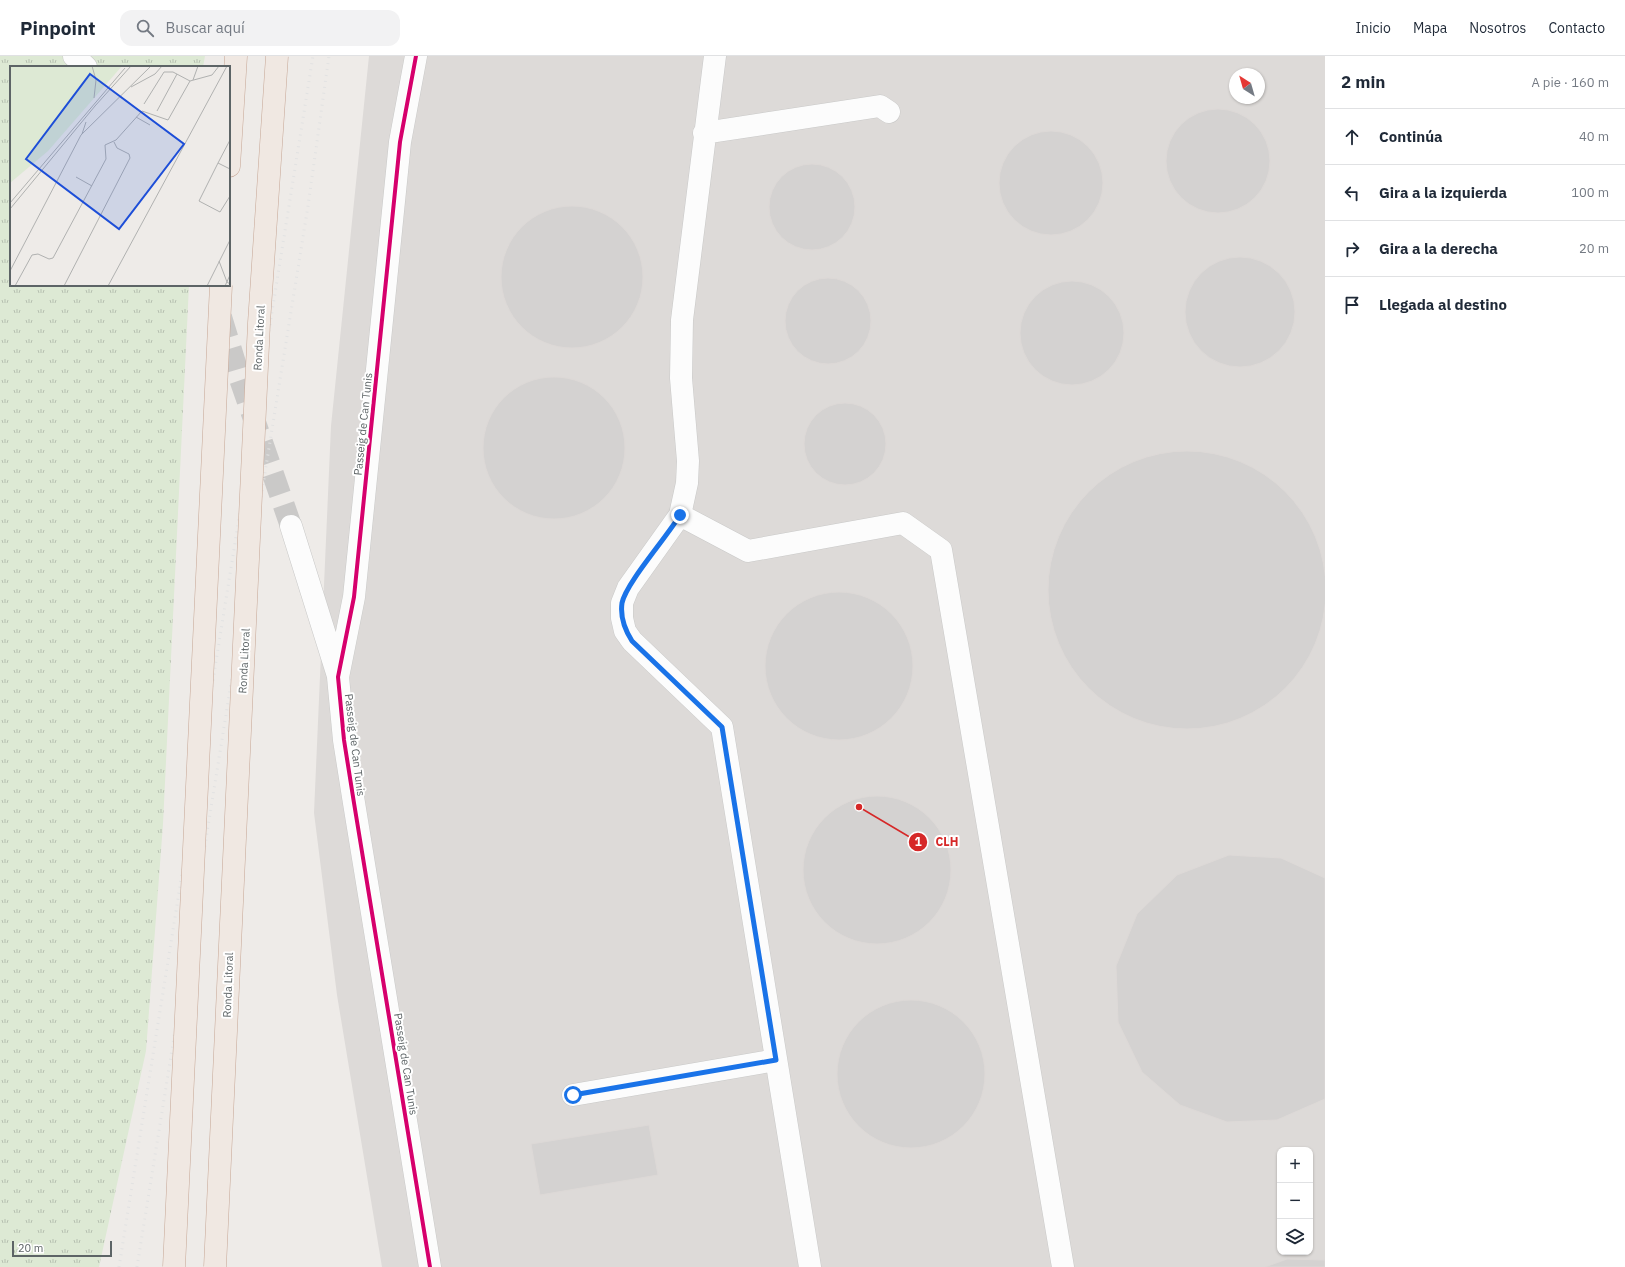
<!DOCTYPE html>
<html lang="es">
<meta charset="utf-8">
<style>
:root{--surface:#fff;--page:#f2f2f3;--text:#1f2937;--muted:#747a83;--line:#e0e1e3}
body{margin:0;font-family:"IBM Plex Sans",sans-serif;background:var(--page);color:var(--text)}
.controls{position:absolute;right:12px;bottom:12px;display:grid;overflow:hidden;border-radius:8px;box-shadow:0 1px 3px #0004}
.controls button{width:36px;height:36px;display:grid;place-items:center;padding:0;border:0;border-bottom:1px solid var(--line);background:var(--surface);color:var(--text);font:20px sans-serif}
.compass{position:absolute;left:1229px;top:12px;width:36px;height:36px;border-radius:50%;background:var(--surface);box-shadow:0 1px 3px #0004;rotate:323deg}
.scale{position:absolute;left:12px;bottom:10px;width:100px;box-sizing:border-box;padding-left:4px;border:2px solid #5d6466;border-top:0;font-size:11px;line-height:14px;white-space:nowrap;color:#5d6466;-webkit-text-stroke:3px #fff;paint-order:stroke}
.stop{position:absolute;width:12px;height:12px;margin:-9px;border:3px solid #1a73e8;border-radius:50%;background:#fff}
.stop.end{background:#1a73e8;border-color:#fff;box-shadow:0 1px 4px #0008}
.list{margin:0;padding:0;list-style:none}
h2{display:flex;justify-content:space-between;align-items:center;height:52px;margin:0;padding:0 16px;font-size:17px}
h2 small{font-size:13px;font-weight:400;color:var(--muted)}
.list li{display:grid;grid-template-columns:26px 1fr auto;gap:12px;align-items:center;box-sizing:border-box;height:56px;padding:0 16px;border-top:1px solid var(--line)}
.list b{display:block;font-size:15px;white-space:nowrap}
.list em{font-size:13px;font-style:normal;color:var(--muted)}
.icon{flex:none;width:22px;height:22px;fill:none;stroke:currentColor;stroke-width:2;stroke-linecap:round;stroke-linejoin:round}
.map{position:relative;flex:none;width:1325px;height:1211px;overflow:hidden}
header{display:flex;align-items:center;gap:24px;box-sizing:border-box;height:56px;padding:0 20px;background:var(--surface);border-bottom:1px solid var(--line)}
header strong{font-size:19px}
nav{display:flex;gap:22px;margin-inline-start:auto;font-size:14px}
.search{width:280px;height:36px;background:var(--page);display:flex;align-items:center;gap:10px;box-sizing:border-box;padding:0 14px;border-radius:12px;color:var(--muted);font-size:15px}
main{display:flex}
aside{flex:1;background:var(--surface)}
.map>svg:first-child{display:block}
.industrial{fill:#dddad8;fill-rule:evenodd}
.grass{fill:url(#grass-tufts)}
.building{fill:#d4d2d1;stroke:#ddd9d7}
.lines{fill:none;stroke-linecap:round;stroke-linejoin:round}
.minor-tunnel{stroke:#cac9c8;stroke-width:22;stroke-dasharray:22 11;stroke-linecap:butt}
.minor-casing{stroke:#c9c9c8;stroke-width:23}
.highway-casing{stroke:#c6a695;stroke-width:23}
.minor{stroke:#fcfcfc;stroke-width:22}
.highway{stroke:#f0e8e2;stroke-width:22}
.rail{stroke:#e2e2e2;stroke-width:3;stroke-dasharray:1 5;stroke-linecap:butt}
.highway-bridge-casing{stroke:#c6a695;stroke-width:23;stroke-linecap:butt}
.highway-bridge{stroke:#f0e8e2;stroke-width:22}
.cycleway-casing{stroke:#fff;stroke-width:6}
.cycleway{stroke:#d6006c;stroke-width:4}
.route{stroke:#1a73e8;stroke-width:5}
.labels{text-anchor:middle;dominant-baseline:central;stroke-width:4;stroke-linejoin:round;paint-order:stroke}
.street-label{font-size:11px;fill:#5d6466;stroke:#fff}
.inset-road{fill:none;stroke:#b0b1b0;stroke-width:1}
.view{fill:#1d4ed8;fill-opacity:0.15;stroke:#1d4ed8;stroke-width:2}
.inset-edge{fill:none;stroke:#5d6466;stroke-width:2}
.leader{fill:none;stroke:#d62828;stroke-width:1.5}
.callout-dot{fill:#d62828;stroke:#fff;stroke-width:1.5}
.mark-label{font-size:12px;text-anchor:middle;font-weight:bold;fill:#fff}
.callout-label{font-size:12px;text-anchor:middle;font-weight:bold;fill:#d62828;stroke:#fff;stroke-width:4;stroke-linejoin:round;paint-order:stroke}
</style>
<header>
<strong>Pinpoint</strong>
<div class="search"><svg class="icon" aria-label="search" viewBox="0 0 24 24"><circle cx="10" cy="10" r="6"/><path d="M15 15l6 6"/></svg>Buscar aquí</div>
<nav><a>Inicio</a><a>Mapa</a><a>Nosotros</a><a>Contacto</a></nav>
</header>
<main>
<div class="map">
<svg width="1325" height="1211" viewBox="0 0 1325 1211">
<defs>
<pattern id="grass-tufts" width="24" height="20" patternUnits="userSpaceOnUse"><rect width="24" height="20" fill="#dde9d4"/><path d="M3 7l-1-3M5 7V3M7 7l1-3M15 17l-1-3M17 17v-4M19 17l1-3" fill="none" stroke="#b6c0b0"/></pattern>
</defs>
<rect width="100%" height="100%" fill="#eeebe8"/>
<!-- industrial -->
<path class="industrial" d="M369,0H1325V1211H382L337,939L314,757L331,370ZM1235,18H1259V42H1235ZM1280,1094H1310V1196H1280Z"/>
<!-- grass -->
<path class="grass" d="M0,0H205L203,11H11V229H189L163,768L146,995L99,1211H0Z"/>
<!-- building -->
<path class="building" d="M1166 105a52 52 0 1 1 104 0a52 52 0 1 1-104 0Z
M999 127a52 52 0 1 1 104 0a52 52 0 1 1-104 0Z
M769 151a43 43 0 1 1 86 0a43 43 0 1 1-86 0Z
M501 221a71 71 0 1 1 142 0a71 71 0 1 1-142 0Z
M1185 256a55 55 0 1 1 110 0a55 55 0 1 1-110 0Z
M785 265a43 43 0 1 1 86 0a43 43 0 1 1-86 0Z
M1020 277a52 52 0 1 1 104 0a52 52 0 1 1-104 0Z
M483 392a71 71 0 1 1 142 0a71 71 0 1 1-142 0Z
M804 388a41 41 0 1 1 82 0a41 41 0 1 1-82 0Z
M1048 534a139 139 0 1 1 278 0a139 139 0 1 1-278 0Z
M765 610a74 74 0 1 1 148 0a74 74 0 1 1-148 0Z
M803 814a74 74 0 1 1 148 0a74 74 0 1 1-148 0Z
M1229,799L1281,802L1325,822V1043L1277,1064L1227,1066L1180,1049L1142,1016L1118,966L1116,910L1137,858L1177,819Z
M837 1018a74 74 0 1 1 148 0a74 74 0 1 1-148 0Z
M649,1069L658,1119L540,1139L531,1088Z
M1287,1203L1325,1204V1211H1265Z"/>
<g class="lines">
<!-- minor-tunnel -->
<path class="minor-tunnel" d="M221,261L239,320L291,470"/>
<!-- minor casing -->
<g class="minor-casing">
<path id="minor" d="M74,0L86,11
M416,0L400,86L354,541L338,621L344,684L354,747L430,1211
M715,0L682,264L681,322L688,405L687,427L680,459L628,532L622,547V562L625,575L632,585L722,671L810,1211
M704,77L880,50L889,56
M680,459L748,495L903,467L941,494L1063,1211
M291,470L338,620
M573,1039L776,1004"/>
</g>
<!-- highway casing -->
<g class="highway-casing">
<path id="highway" d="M229,110L236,0"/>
</g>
<!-- minor -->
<use href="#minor" class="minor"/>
<!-- highway -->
<use href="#highway" class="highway"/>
<!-- rail -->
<path class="rail" d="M119,1211L313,0
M137,1211L308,150L329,0"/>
<!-- highway-bridge casing -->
<g class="highway-bridge-casing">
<path id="highway-bridge" d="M174,1211L221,229
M215,1211L259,267L277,0"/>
</g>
<!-- highway-bridge -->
<use href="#highway-bridge" class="highway-bridge"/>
<!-- cycleway casing -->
<g class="cycleway-casing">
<path id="cycleway" d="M416,0L400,86L354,541L338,621L344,684L354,747L430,1211"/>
</g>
<!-- cycleway -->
<use href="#cycleway" class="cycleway"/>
</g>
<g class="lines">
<!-- route -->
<path class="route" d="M573,1039L776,1004L722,671L632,585C625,574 620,561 622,547C626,527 667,481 680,459"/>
</g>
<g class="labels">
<!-- street labels -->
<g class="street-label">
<text transform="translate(259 282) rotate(-87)">Ronda Litoral</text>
<text transform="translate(363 368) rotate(-84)">Passeig de Can Tunis</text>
<text transform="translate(244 605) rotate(-87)">Ronda Litoral</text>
<text transform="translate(355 689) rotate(83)">Passeig de Can Tunis</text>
<text transform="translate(228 929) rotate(-88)">Ronda Litoral</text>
<text transform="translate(406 1008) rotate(81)">Passeig de Can Tunis</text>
</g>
</g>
<!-- overview -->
<g transform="translate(10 10)">
<rect width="220" height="220" fill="#eeebe8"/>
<path d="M0,0H112L38,85L0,117Z" fill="#dde9d4"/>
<path class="inset-road" d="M82,0L86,14L84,32M183,14L188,0M121,21L145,8L152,0M134,38L154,6H163L180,15L202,9L209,0M147,45L167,8M126,51L140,59M72,68L76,56M220,74L208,97L220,103M208,97L189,135L210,146L220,130M66,111L82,120M0,137L115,2M0,143L85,40L121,0M209,195L217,216L220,218M0,205L71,69L141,0M5,220L22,189L28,188L39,193L43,192L96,93L95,79L106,74L132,45L158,54L180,15M54,220L120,92L119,88L107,82L104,76M98,220L217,0M197,220L220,174M215,220L220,209"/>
<path class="view" d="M80,8L174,78L109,163L16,93Z"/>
<rect width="220" height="220" class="inset-edge"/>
</g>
<!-- callouts -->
<path class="leader" d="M859 751L918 786"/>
<g class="callout-dot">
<circle cx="859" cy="751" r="4"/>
<circle cx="918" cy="786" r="10"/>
</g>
<g class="mark-label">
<text x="918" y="790">1</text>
</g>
<g class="callout-label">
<text x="947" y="790">CLH</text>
</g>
</svg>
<div class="controls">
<button>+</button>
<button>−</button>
<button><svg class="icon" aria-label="layers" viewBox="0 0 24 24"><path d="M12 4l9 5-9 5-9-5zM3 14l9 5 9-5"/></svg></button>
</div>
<svg class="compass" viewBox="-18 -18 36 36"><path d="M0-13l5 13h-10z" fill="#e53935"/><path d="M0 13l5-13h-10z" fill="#747a83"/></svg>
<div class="scale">20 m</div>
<div class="stop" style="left:573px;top:1039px"></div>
<div class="stop end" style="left:680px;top:459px"></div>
</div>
<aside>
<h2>2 min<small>A pie · 160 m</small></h2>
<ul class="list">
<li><svg class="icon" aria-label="ahead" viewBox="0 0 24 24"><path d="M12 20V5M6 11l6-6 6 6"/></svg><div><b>Continúa</b></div><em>40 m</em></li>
<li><svg class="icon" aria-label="left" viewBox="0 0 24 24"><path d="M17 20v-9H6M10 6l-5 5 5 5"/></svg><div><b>Gira a la izquierda</b></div><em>100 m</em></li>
<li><svg class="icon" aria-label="right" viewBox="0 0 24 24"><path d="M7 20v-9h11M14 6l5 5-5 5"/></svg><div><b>Gira a la derecha</b></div><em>20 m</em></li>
<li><svg class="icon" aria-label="arrive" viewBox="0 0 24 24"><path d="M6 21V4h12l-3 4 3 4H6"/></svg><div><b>Llegada al destino</b></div></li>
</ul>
</aside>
</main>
